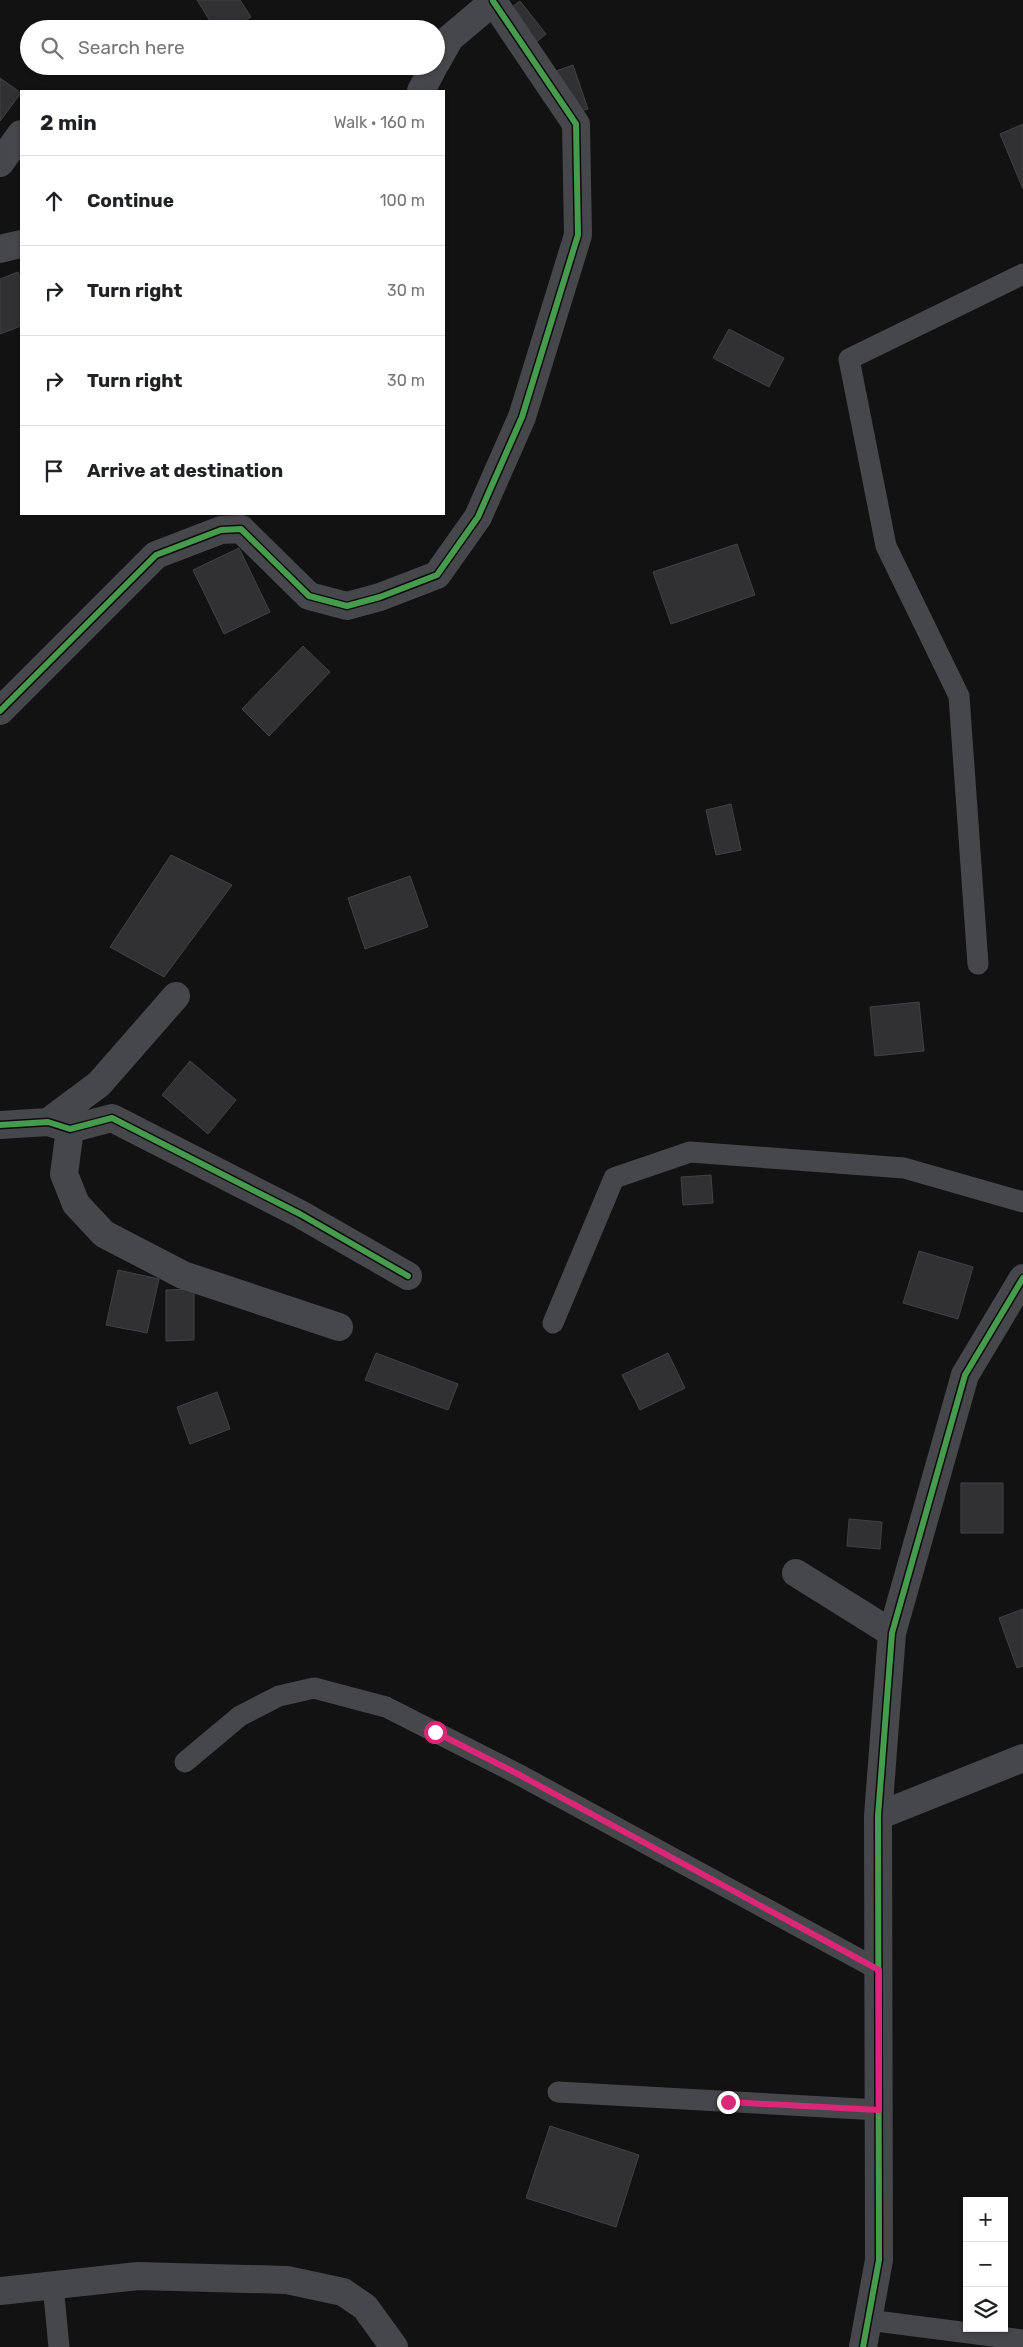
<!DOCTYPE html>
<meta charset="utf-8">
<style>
:root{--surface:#fff;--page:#f2f2f2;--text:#202124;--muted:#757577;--line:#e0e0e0}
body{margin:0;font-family:Rubik,sans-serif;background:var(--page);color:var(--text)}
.controls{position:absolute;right:15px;bottom:15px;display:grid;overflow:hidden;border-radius:0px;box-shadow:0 1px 4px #0004}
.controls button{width:45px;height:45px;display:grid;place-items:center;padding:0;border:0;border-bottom:1px solid var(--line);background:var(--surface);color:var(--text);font:25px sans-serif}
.stop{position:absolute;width:15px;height:15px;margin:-11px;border:4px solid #db2777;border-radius:50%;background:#fff}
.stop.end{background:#db2777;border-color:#fff;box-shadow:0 1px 5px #0008}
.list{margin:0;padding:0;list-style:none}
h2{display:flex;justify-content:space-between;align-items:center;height:65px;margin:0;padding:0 20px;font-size:21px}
h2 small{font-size:16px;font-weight:400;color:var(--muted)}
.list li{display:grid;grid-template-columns:32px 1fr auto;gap:15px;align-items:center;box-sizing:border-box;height:90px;padding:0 20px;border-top:1px solid var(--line)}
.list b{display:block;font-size:19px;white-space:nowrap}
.list em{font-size:16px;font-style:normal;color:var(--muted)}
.icon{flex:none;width:28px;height:28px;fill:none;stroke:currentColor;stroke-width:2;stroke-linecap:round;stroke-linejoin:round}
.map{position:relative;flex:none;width:1023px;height:2347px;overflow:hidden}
.search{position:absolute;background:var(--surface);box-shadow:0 1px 4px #0004;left:20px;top:20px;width:425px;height:55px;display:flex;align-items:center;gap:12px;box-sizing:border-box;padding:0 18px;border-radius:28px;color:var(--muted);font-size:19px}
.panel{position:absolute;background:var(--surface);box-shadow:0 1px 4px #0004;left:20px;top:90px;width:425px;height:425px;border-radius:0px}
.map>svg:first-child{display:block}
.building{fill:#313133;stroke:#404246}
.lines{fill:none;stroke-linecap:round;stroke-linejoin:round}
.service{stroke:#46474b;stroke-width:21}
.minor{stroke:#46474b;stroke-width:28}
.cycleway-casing{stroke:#0c0c0e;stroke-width:9}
.cycleway{stroke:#469c4c;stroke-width:6}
.route{stroke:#db2777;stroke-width:6}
</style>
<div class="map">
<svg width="1023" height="2347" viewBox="0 0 1023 2347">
<rect width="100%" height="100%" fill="#121212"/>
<!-- building -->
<path class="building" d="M197,0H240L251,17L232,29H215Z
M520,1L546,34L535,43L508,10Z
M573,65L588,109L571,114L556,71Z
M0,78L21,93L0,121Z
M1023,124V189L1000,134Z
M18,272L21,282V326L0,334V279Z
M729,329L784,358L769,387L713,358Z
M737,544L755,595L671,624L653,572Z
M239,548L270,612L224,634L193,570Z
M303,646L330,672L269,736L242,709Z
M731,804L741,850L716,855L706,810Z
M171,855L232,885L164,977L110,947Z
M410,876L428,927L365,949L348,898Z
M919,1002L924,1051L875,1056L870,1007Z
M190,1061L236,1100L208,1134L162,1095Z
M711,1175L713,1203L683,1205L681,1177Z
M919,1251L973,1267L958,1319L903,1303Z
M118,1270L159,1279L147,1333L106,1325Z
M194,1289V1340L166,1341V1290Z
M376,1353L458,1384L448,1410L365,1380Z
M668,1353L685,1388L640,1410L622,1375Z
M217,1392L230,1429L190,1444L177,1407Z
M961,1483H1003V1533H961Z
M849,1519L882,1522L880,1549L847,1546Z
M1023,1609V1666L1017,1668L999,1618Z
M550,2126L639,2155L616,2227L526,2198Z"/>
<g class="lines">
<!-- service -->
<path class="service" d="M978,964L959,696L886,546L849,359L1023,274
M553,1323L614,1178L690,1152L904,1168L1023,1202
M185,1762L240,1716L279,1696L314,1688L386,1707L516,1773L879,1970
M558,2092L879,2110
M53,2285L59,2347
M868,2320L1023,2340"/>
<!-- minor -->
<path class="minor" d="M436,63L450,38L495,0
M421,91L434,66
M0,163L21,134
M0,249L21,244
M0,711L156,555L221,530L241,529L309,596L347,606L380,597L437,575L478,517L522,417L578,235L576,124L493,1
M48,1122L99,1084L176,996
M0,1125L48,1122L70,1129L112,1118L300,1214L408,1276
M70,1129L64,1174L76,1204L104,1234L183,1275L339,1327
M796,1573L892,1633
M878,1816L1023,1758
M0,2291L138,2276L287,2280L343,2292L365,2307L394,2347
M863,2347L879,2260L878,1816L892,1633L965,1375L1023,1278"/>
<!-- cycleway casing -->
<g class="cycleway-casing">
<path id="cycleway" d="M0,711L156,555L221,530L241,529L309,596L347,606L380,597L437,575L478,517L522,417L578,235L576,124L493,1
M0,1125L48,1122L70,1129L112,1118L300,1214L408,1276
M863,2347L879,2260L878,1816L892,1633L965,1375L1023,1278"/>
</g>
<!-- cycleway -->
<use href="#cycleway" class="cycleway"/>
</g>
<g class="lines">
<!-- route -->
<path class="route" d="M435,1732L516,1773L879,1970V2110L728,2102"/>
</g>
</svg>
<div class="controls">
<button>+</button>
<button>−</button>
<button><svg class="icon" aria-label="layers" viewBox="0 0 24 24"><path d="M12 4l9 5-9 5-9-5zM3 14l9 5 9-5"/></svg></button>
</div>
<div class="stop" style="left:435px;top:1732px"></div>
<div class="stop end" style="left:728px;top:2102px"></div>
<div class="search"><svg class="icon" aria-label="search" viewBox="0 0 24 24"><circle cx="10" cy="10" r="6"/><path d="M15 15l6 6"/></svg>Search here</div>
<section class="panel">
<h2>2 min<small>Walk · 160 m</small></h2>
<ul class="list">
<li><svg class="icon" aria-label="ahead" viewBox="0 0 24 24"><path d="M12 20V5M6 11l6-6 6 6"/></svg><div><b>Continue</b></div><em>100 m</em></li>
<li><svg class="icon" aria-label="right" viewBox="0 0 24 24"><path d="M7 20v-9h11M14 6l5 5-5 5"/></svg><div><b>Turn right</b></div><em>30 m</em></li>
<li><svg class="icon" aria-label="right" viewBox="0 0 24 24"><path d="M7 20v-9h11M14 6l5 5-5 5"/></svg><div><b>Turn right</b></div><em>30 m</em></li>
<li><svg class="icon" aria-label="arrive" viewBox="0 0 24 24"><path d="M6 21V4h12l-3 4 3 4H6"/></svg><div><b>Arrive at destination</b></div></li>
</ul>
</section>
</div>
